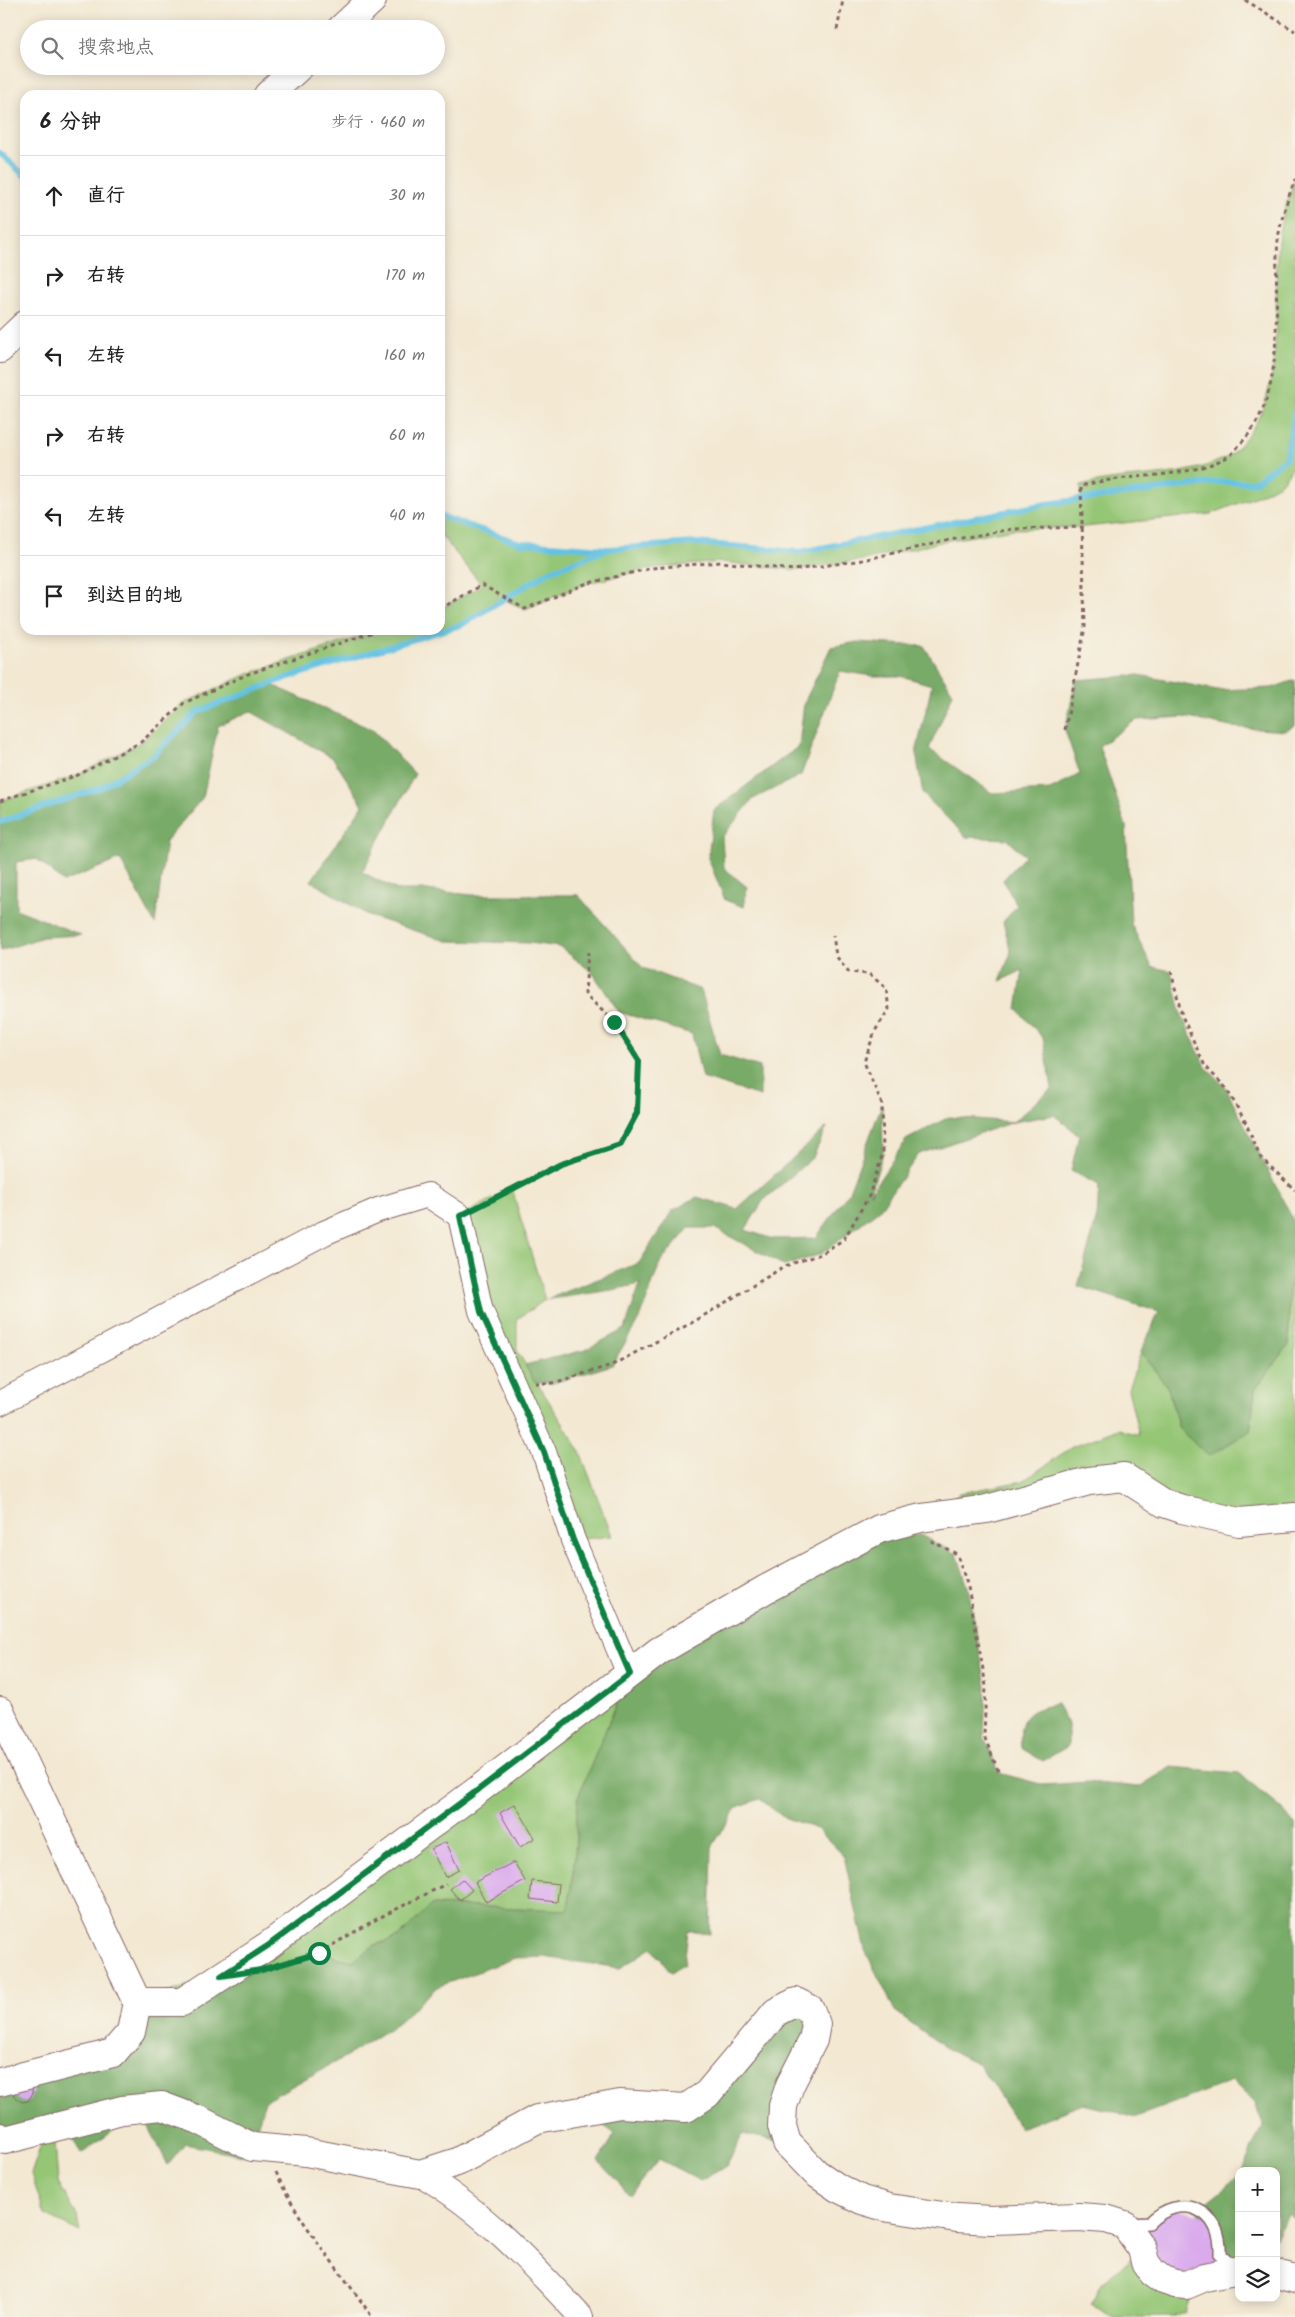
<!DOCTYPE html>
<html lang="zh">
<meta charset="utf-8">
<style>
:root{--surface:#fff;--page:#f2f2f2;--text:#222;--muted:#767676;--line:#e0e0e0}
body{margin:0;font-family:Kalam,"LXGW WenKai TC",sans-serif;background:var(--page);color:var(--text)}
.controls{position:absolute;right:15px;bottom:15px;display:grid;overflow:hidden;border-radius:10px;box-shadow:0 2px 12px #0003}
.controls button{width:45px;height:45px;display:grid;place-items:center;padding:0;border:0;border-bottom:1px solid var(--line);background:var(--surface);color:var(--text);font:25px sans-serif}
.stop{position:absolute;width:15px;height:15px;margin:-11px;border:4px solid #0b8043;border-radius:50%;background:#fff}
.stop.end{background:#0b8043;border-color:#fff;box-shadow:0 1px 5px #0008}
.list{margin:0;padding:0;list-style:none}
h2{display:flex;justify-content:space-between;align-items:center;height:65px;margin:0;padding:0 20px;font-size:21px}
h2 small{font-size:16px;font-weight:400;color:var(--muted)}
.list li{display:grid;grid-template-columns:32px 1fr auto;gap:15px;align-items:center;box-sizing:border-box;height:80px;padding:0 20px;border-top:1px solid var(--line)}
.list b{display:block;font-size:19px;white-space:nowrap}
.list em{font-size:16px;font-style:normal;color:var(--muted)}
.icon{flex:none;width:28px;height:28px;fill:none;stroke:currentColor;stroke-width:2;stroke-linecap:round;stroke-linejoin:round}
.map{position:relative;flex:none;width:1295px;height:2317px;overflow:hidden}
.search{position:absolute;background:var(--surface);box-shadow:0 2px 12px #0003;left:20px;top:20px;width:425px;height:55px;display:flex;align-items:center;gap:12px;box-sizing:border-box;padding:0 18px;border-radius:28px;color:var(--muted);font-size:19px}
.panel{position:absolute;background:var(--surface);box-shadow:0 2px 12px #0003;left:20px;top:90px;width:425px;height:545px;border-radius:15px}
.map>svg:first-child{display:block}
.green{fill:#95c676;stroke:#707250}
.forest{fill:#78ab67;stroke:#616549}
.lines{fill:none;stroke-linecap:round;stroke-linejoin:round}
.stream{stroke:#63c2e2;stroke-width:6}
.building{fill:#daaaed}
.service-casing{stroke:#856565;stroke-width:14}
.minor-casing{stroke:#856565;stroke-width:26}
.tertiary-casing{stroke:#856565;stroke-width:30}
.path{stroke:#856565;stroke-width:3;stroke-dasharray:4 4;stroke-linecap:butt}
.service{stroke:#fff;stroke-width:11}
.minor{stroke:#fff;stroke-width:24}
.tertiary{stroke:#fff;stroke-width:28}
.route{stroke:#0b8043;stroke-width:6}
</style>
<div class="map">
<svg width="1295" height="2317" viewBox="0 0 1295 2317">
<rect width="100%" height="100%" fill="#f7f3e8"/>
<filter id="ink" filterUnits="userSpaceOnUse"><feTurbulence type="fractalNoise" baseFrequency=".02" numOctaves="2"/><feDisplacementMap in="SourceGraphic" scale="10" xChannelSelector="R" yChannelSelector="G"/><feConvolveMatrix kernelMatrix="1 2 1 2 8 2 1 2 1" color-interpolation-filters="sRGB"/></filter>
<filter id="wash" filterUnits="userSpaceOnUse"><feTurbulence type="fractalNoise" baseFrequency=".0096" numOctaves="4" result="noise"/><feDisplacementMap in="SourceGraphic" scale="20" xChannelSelector="R" yChannelSelector="G"/><feGaussianBlur stdDeviation="1.12" result="paint"/><feColorMatrix in="noise" values="0 0 0 0 0 0 0 0 0 0 0 0 0 0 0 0 0 1.4 0 .05"/><feComposite in="paint" operator="in"/></filter>
<g filter="url(#wash)">
<rect width="100%" height="100%" fill="#f3e8d2"/>
<!-- green -->
<path class="green" d="M1295,179V465L1281,483L1257,496L1211,514L1084,527L1013,529L950,540L863,560L794,570L721,562L652,568L585,584L525,609L503,599L461,625L286,678L197,711L153,756L102,787L0,822V801L78,775L141,742L184,703L248,674L379,630H440V609L482,585L440,534V516L520,543L609,549L695,543L800,552L1081,498V486C1129,472 1184,481 1229,456C1234,453 1238,446 1242,442C1288,392 1272,305 1278,241C1280,220 1288,199 1295,179Z
M512,1189L545,1300L517,1319V1351L579,1449L612,1536L573,1540L508,1374L460,1216Z
M1295,1280V1517L1239,1522L1124,1477L921,1518L960,1493L1023,1481L1072,1447L1118,1429L1139,1435L1128,1389L1141,1352L1168,1388L1179,1429L1250,1431L1255,1389L1289,1345V1285Z
M629,1674L578,1797L575,1856L568,1910L431,1905L399,1937L375,1945L353,1961L319,1953L261,1970L221,1976Z
M54,2128L58,2182L77,2216L80,2232L45,2215L31,2174L46,2130Z
M1142,2249L1196,2282L1186,2311L1173,2317H1113L1090,2303L1102,2283Z"/>
<!-- forest -->
<path class="forest" d="M857,642L924,646L953,693L929,749L992,793L1050,790L1080,774L1065,730L1076,680L1139,675L1217,690L1272,688L1295,680V725L1285,731L1231,727L1184,717L1136,720L1099,746L1126,826L1131,924L1152,967L1171,971L1182,1016L1205,1066L1226,1088L1295,1224V1280L1289,1285V1345L1255,1389L1250,1431L1209,1456L1179,1429L1168,1388L1141,1352L1159,1312L1078,1286L1097,1217L1099,1185L1071,1171L1079,1135L1054,1115L1013,1122L919,1154L879,1210L821,1254L785,1266L714,1228H689L660,1263L641,1316L612,1365L553,1383H535L525,1365L585,1350L625,1329L640,1284L612,1290L545,1300L639,1263L672,1211L697,1197L737,1209L827,1127L813,1157L763,1201L745,1230L773,1239L816,1238L849,1192L882,1104L883,1153L870,1194L906,1140L949,1117L1013,1122L1052,1088L1043,1038L1017,1009L1023,970L1000,981L1011,952L1003,922L1017,906L1003,880L1025,856L1007,839L966,837L923,794L916,753L932,685L901,676H873L840,671L801,775L753,799L722,837L724,868L747,887L744,907L725,900L708,858L714,810L799,746L804,703L831,647Z
M270,684L373,730L415,774L362,872L397,890H426L472,895H578L643,968L701,990L720,1055L760,1067V1096L702,1078L692,1034L619,1012L592,972L560,947L529,943L447,941L369,916L311,881L363,805L333,758L250,711L218,726L203,797L166,841L155,924L120,859L63,882L37,859L16,862V909L81,935L43,937L0,951V822L102,787L153,756L197,712Z
M879,1529L920,1535L957,1554L968,1587L986,1686L984,1736L999,1773L1044,1785L1087,1782L1139,1787L1171,1767L1239,1773L1282,1809L1295,1824V2219L1288,2214L1276,2238V2171H1242L1263,2124L1255,2103L1232,2081L1136,2117L1083,2104L1020,2128L979,2064L947,2049L895,2011L865,1950L844,1856L817,1829L783,1817L760,1799L737,1807L712,1847L710,1934L688,1931L684,1965L671,1972L652,1948L620,1968L544,1957L515,1958L437,1987L396,2024L348,2055L265,2101L248,2156L185,2144L168,2165L147,2123L127,2121L81,2154L66,2125L0,2148V2082L113,2053L137,2002L221,1976L261,1970L319,1953L353,1961L375,1945L399,1937L431,1905L568,1910L575,1856L578,1797L629,1674Z
M1057,1704L1068,1724V1746L1043,1761L1021,1748C1018,1716 1026,1710 1057,1704Z
M810,2009L787,2143L743,2134L726,2166L701,2181L659,2159L630,2195L598,2161L615,2134L583,2110L686,2108L750,2042Z
M1239,2176V2270L1220,2255L1198,2209Z"/>
<g class="lines">
<!-- stream -->
<path class="stream" d="M0,153L25,176
M440,516L520,543L607,549
M0,822L102,787L153,756L197,712L286,678L461,625L550,571L609,549L695,543L800,552L1046,504L1218,482H1254L1286,458L1295,412"/>
</g>
<g id="blocks">
<!-- building -->
<path class="building" d="M515,1804L535,1838L520,1847L500,1813Z
M446,1842L459,1870L445,1877L431,1849Z
M514,1862L525,1881L486,1902L475,1882Z
M462,1879L472,1890L460,1900L450,1889Z
M532,1881L559,1884L557,1902L530,1899Z
M31,2087L33,2093L28,2101L22,2102L14,2096L13,2090Z
M1171,2207L1209,2217L1220,2255L1215,2267L1163,2280L1143,2235L1149,2223Z"/>
</g>
</g>
<g filter="url(#ink)">
<use href="#blocks" fill-opacity="0" stroke="#856565" stroke-width="1"/>
<g class="lines">
<!-- service casing -->
<g class="service-casing">
<path id="service" d="M1127,2224L1149,2223C1181,2191 1223,2209 1220,2255L1235,2268"/>
</g>
<!-- minor casing -->
<g class="minor-casing">
<path id="minor" d="M0,1403L324,1233L378,1210L428,1195L460,1216L481,1311L544,1452L573,1540L629,1674
M420,2174C483,2210 532,2264 581,2317"/>
</g>
<!-- tertiary casing -->
<g class="tertiary-casing">
<path id="tertiary" d="M341,29L372,0
M268,95L300,66
M0,349L25,325
M0,1711L137,2002L131,2032L113,2053L0,2082
M137,2002H182L269,1945L478,1790L659,1651L766,1589L879,1529L921,1518L987,1509L1089,1481L1124,1477L1164,1503L1182,1509L1239,1522L1295,1517
M0,2137L5,2140L122,2110L162,2106L199,2120L252,2147L306,2152L420,2174L457,2162L537,2119L620,2104L686,2108L707,2094L776,2012L796,2002L810,2009L816,2024L813,2040L790,2085L783,2106L782,2126L787,2143L816,2173L838,2188L862,2200L889,2208L957,2218L991,2220L1079,2217L1106,2219L1125,2225L1142,2249L1145,2262L1153,2273L1163,2280L1175,2284L1186,2285L1205,2277L1239,2270
M1276,2274L1295,2279"/>
</g>
<!-- path -->
<path class="path" d="M1245,0L1295,31
M837,30L843,0
M440,609L482,585L525,609L585,584L652,568L721,562L794,570L863,560L950,540L1013,529L1084,527
M1065,730L1085,627L1081,486C1129,472 1184,481 1229,456C1234,453 1238,446 1242,442C1289,392 1272,305 1278,241C1280,220 1288,199 1295,179
M0,801L78,775L141,742L184,703L248,674L379,630
M1171,971L1182,1016L1205,1066L1226,1088L1245,1121L1260,1157L1295,1190
M479,1206L561,1164L620,1145L637,1113L639,1061L614,1022L585,994L588,952
M535,1383H553L612,1365L695,1321L785,1266L821,1254L844,1239L869,1196L883,1153L882,1104L864,1062L875,1031L889,1009L886,988L869,974L849,972L836,956L833,935
M931,1541L957,1554L968,1587L986,1686L984,1736L999,1773
M288,1962L319,1953L373,1921L446,1884
M276,2172C299,2225 340,2269 372,2317"/>
<!-- service -->
<use href="#service" class="service"/>
<!-- minor -->
<use href="#minor" class="minor"/>
<!-- tertiary -->
<use href="#tertiary" class="tertiary"/>
</g>
</g>
<g class="lines" filter="url(#ink)">
<!-- route -->
<path class="route" d="M319,1953L261,1970L221,1976L269,1945L478,1790L630,1674L573,1540L544,1452L481,1312L460,1216L561,1164L620,1145L637,1113L639,1061L614,1022"/>
</g>
</svg>
<div class="controls">
<button>+</button>
<button>−</button>
<button><svg class="icon" aria-label="layers" viewBox="0 0 24 24"><path d="M12 4l9 5-9 5-9-5zM3 14l9 5 9-5"/></svg></button>
</div>
<div class="stop" style="left:319px;top:1953px"></div>
<div class="stop end" style="left:614px;top:1022px"></div>
<div class="search"><svg class="icon" aria-label="search" viewBox="0 0 24 24"><circle cx="10" cy="10" r="6"/><path d="M15 15l6 6"/></svg>搜索地点</div>
<section class="panel">
<h2>6 分钟<small>步行 · 460 m</small></h2>
<ul class="list">
<li><svg class="icon" aria-label="ahead" viewBox="0 0 24 24"><path d="M12 20V5M6 11l6-6 6 6"/></svg><div><b>直行</b></div><em>30 m</em></li>
<li><svg class="icon" aria-label="right" viewBox="0 0 24 24"><path d="M7 20v-9h11M14 6l5 5-5 5"/></svg><div><b>右转</b></div><em>170 m</em></li>
<li><svg class="icon" aria-label="left" viewBox="0 0 24 24"><path d="M17 20v-9H6M10 6l-5 5 5 5"/></svg><div><b>左转</b></div><em>160 m</em></li>
<li><svg class="icon" aria-label="right" viewBox="0 0 24 24"><path d="M7 20v-9h11M14 6l5 5-5 5"/></svg><div><b>右转</b></div><em>60 m</em></li>
<li><svg class="icon" aria-label="left" viewBox="0 0 24 24"><path d="M17 20v-9H6M10 6l-5 5 5 5"/></svg><div><b>左转</b></div><em>40 m</em></li>
<li><svg class="icon" aria-label="arrive" viewBox="0 0 24 24"><path d="M6 21V4h12l-3 4 3 4H6"/></svg><div><b>到达目的地</b></div></li>
</ul>
</section>
</div>
